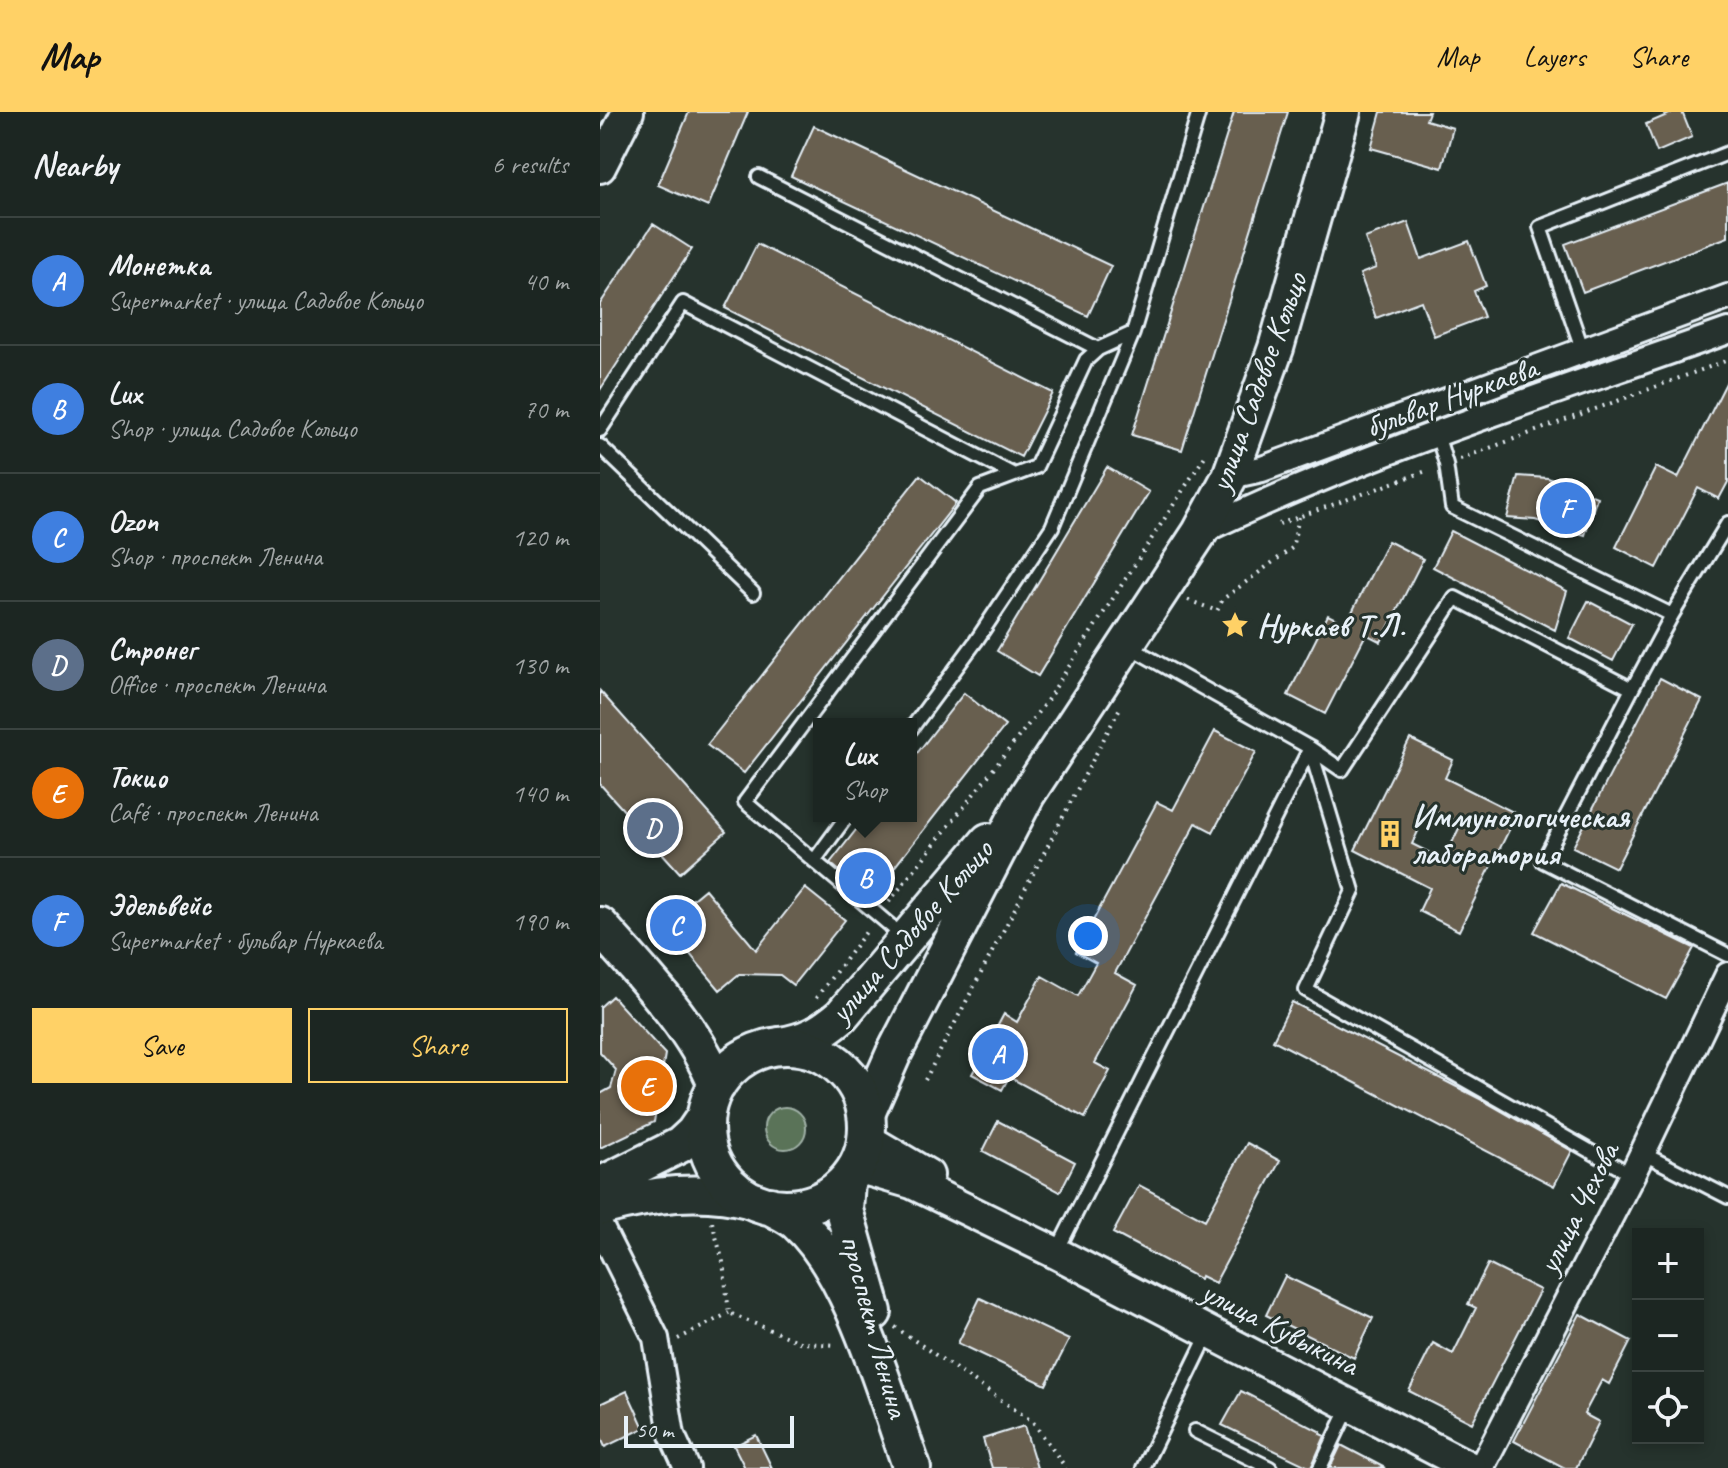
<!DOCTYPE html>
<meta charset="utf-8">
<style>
:root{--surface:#1c2622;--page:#252e2a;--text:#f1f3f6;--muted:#a0a5a5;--line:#3a4340;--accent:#ffd166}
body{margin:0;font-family:Caveat,sans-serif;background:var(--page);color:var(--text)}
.controls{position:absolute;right:24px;bottom:24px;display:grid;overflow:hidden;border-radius:0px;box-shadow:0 4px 12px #0003}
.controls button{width:72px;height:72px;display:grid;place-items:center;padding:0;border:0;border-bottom:2px solid var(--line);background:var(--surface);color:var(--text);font:40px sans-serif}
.scale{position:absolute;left:24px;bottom:20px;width:170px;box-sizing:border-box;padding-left:8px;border:4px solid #e8f1f8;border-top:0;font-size:22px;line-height:28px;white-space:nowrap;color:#e8f1f8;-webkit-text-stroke:6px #26332d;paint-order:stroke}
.you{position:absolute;left:488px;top:824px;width:28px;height:28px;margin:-20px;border:6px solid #fff;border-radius:50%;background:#1a73e8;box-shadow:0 0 0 12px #1a73e833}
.badge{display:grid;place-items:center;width:52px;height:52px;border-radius:50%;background:var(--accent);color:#fff;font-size:26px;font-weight:700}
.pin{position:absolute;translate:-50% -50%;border:4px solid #fff;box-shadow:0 2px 8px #0006}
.popup{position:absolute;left:213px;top:606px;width:104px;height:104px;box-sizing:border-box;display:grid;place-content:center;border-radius:0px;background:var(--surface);filter:drop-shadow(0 2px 6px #0005);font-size:26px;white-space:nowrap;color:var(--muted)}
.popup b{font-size:30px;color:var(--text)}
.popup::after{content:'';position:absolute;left:50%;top:100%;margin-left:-16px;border:16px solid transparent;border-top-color:var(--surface)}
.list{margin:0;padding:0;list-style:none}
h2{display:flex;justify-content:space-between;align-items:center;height:104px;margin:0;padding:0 32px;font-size:34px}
h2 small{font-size:26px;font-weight:400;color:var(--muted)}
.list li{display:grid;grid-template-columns:52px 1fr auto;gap:24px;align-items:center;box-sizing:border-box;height:128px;padding:0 32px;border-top:2px solid var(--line)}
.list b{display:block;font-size:30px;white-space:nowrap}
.list p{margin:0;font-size:26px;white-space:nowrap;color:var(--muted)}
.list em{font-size:26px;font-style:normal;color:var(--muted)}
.actions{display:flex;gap:16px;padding:24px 32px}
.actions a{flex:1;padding:18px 0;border:2px solid var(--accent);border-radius:0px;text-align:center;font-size:28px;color:var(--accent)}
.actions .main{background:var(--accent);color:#111}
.icon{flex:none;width:44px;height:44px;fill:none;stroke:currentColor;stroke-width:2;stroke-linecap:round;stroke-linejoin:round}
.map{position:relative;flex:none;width:1128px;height:1356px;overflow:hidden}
header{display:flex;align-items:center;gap:48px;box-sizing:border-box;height:112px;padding:0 40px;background:var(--accent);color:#111}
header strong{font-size:38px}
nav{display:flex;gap:44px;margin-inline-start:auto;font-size:28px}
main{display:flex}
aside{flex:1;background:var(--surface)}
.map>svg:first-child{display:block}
.green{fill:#5a7358;stroke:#a1b2a8;stroke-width:2}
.building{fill:#675e50;stroke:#e8f1f8;stroke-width:2;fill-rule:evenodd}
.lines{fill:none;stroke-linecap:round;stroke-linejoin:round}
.service-casing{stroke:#e8f1f8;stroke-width:18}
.minor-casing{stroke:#e8f1f8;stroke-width:30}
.tertiary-casing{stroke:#e8f1f8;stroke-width:36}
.secondary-casing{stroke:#e8f1f8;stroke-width:40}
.primary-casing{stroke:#e8f1f8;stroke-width:42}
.path{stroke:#e8f1f8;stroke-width:4;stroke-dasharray:2 6;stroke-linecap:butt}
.service{stroke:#26332d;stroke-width:12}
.minor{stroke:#26332d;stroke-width:24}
.tertiary{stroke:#26332d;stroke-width:30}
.secondary{stroke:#26332d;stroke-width:34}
.primary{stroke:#26332d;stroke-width:36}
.labels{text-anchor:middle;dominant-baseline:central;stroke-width:6;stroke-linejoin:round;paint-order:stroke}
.street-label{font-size:32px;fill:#e8f1f8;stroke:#26332d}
.poi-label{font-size:32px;font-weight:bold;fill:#e8f1f8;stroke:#26332d;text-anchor:start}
</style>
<header>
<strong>Map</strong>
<nav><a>Map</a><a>Layers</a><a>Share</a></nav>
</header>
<main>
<aside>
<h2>Nearby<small>6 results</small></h2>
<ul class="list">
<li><span class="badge" style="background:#3f7fe0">A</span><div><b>Монетка</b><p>Supermarket · улица Садовое Кольцо</p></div><em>40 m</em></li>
<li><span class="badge" style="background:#3f7fe0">B</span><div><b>Lux</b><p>Shop · улица Садовое Кольцо</p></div><em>70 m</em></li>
<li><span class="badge" style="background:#3f7fe0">C</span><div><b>Ozon</b><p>Shop · проспект Ленина</p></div><em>120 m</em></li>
<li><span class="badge" style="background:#5c6f8a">D</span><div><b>Стронег</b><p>Office · проспект Ленина</p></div><em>130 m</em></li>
<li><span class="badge" style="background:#e8710a">E</span><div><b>Токио</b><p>Café · проспект Ленина</p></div><em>140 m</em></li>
<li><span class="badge" style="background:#3f7fe0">F</span><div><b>Эдельвейс</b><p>Supermarket · бульвар Нуркаева</p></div><em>190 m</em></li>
</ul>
<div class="actions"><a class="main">Save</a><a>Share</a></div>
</aside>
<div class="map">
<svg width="1128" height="1356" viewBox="0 0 1128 1356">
<rect width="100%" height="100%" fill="#26332d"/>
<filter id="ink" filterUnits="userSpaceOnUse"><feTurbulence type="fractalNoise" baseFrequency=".0125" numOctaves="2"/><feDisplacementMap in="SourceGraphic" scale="16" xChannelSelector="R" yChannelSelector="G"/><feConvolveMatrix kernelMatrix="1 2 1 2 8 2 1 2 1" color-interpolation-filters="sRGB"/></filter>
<g filter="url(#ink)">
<!-- green -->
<path class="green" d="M164 1016a21 21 0 1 1 42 0a21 21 0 1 1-42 0Z"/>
<!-- building -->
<path class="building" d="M89,0H148L108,95L58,73Z
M634,0H688L582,338L532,323Z
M781,0H829L826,8L853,16L842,56L771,36Z
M1074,0H1082L1092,25L1057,40L1046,12Z
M214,14L511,154L488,204L191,64Z
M1128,71V125L983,180L965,132Z
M808,110L821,147L869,129L886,174L874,179L884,205L834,224L821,189L776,206L760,162L776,156L765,126Z
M53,112L92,137L0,278V192Z
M157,132L453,281L421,345L125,196Z
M1128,267V370L1119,387L1098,376L1057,456L1016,435L1056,355L1078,366Z
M507,355L549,380L438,564L397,539Z
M320,363L356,391L144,661L107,633Z
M918,364L948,366L997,385L985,423L935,408L907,406Z
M851,419L967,479L955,518L833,455Z
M788,429L823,447L781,530L766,522L725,602L688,583L728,503L746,512Z
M988,489L1032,512L1013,549L969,526Z
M1060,566L1102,588L1016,756L973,735Z
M0,579L126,720L80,761L0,672Z
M364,581L405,614L271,785L230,751L267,704H311V649Z
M615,619L656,640L613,720L596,711L515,861L537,873L495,951L510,959L485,1006L409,965L402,978L372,962L404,902L417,910L442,864L478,884L496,851L476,840L557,690L573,698Z
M810,627L853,648L845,666L917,702L859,819L819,799L830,776L755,738ZM829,696L861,712L844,748L812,732Z
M961,771L1094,836L1066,887L934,820Z
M205,776L245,808L193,873L180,863L139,862L120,878L64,811L105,777L156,838Z
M12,884L65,942L54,1010L0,1036V982L11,976L16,958L0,940V895Z
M692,890L884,989L972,1039L954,1074L673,928Z
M398,1009L475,1050L460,1080L383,1039Z
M647,1031L680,1049L615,1171L601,1164L600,1167L513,1121L539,1073L605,1108Z
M888,1152L940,1178L872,1311L809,1279L833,1231L853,1242L876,1196L868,1192Z
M685,1164L773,1206L754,1246L666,1203Z
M380,1186L469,1228L446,1273L358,1231Z
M980,1202L1031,1229L1009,1272L1002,1268L984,1302L999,1310L976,1356H965L914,1329Z
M27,1279L44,1316L5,1335L0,1324V1292Z
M641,1279L721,1320L720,1322L725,1324L711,1356L622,1313Z
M424,1314L437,1356H392L383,1327Z
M156,1323L172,1356H145L134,1334Z
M741,1333L785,1356H730Z"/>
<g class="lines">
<!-- service casing -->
<g class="service-casing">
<path id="service" d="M159,65L498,237
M983,239L940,115L1128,41
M0,318L83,191L414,363
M837,322L846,352L852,395L1072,503L1128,411
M0,334L153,481
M528,534L710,636L742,658L855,486L1032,577L1072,503
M1032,577L943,749L1128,843
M311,617L376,529L452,415L533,221
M710,636L753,779L706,878L1032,1063
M214,749L247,704
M305,826L145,690L380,376L436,355L486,248L498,237L533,221L599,0
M1042,1041L1128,1085
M456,1141L710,636
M595,1319L670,1356
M543,1356L609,1220
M720,1356L750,1293"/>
</g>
<!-- minor casing -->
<g class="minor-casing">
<path id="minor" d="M630,364L662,357L1128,185
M600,420C770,339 951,282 1128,219
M0,1114L56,1226L72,1323L87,1356
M881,1356L1032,1063L1128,863"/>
</g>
<!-- tertiary casing -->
<g class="tertiary-casing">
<path id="tertiary" d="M0,55L28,0
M267,1027L328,1063
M257,1055L312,1071L456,1141L871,1356"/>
</g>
<!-- secondary casing -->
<g class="secondary-casing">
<path id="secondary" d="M180,933C206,929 221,921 241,904L388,729
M267,1002L293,943L427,683L600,420L630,364L676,236L743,0
M0,1073L80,1033L93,1021L106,1002
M0,1096C51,1082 101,1075 153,1089"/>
</g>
<!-- primary casing -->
<g class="primary-casing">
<path id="primary" d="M0,814C41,861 94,914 117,973
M105 1015a81 81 0 1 1 162 0a81 81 0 1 1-162 0Z
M246,1070L244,1098L273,1200
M170,1094C179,1099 189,1103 197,1110C253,1160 286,1284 312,1356"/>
</g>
<!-- path -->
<path class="path" d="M860,347L1128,248
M679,412L829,358
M588,488L617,499L623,487L692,436L699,405
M289,790L446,590L607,341
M216,886L269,816
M325,968L520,596
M112,1110L123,1150L129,1201L202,1231L237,1233
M295,1215L433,1310L466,1356
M78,1227L129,1201"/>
<!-- service -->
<use href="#service" class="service"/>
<!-- minor -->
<use href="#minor" class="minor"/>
<!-- tertiary -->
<use href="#tertiary" class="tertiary"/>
<!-- secondary -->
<use href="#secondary" class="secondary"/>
<!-- primary -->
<use href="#primary" class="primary"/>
</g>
</g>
<!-- icons -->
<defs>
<g id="sight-bare" transform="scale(2.16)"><path d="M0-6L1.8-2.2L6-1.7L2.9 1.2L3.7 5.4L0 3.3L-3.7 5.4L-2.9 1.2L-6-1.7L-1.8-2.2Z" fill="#ffd166" stroke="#26332d" stroke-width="2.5" paint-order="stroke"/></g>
<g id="building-bare" transform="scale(2.16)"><path d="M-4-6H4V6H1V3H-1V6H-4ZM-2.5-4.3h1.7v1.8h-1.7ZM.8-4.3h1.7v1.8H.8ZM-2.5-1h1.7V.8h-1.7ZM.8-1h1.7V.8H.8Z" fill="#ffd166" stroke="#26332d" stroke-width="2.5" paint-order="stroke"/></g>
</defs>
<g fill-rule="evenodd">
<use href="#sight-bare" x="635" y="513"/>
<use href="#building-bare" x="790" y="722"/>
</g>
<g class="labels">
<!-- street labels -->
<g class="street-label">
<text transform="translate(658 270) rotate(-70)">улица Садовое Кольцо</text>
<text transform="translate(851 285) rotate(-20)">бульвар Нуркаева</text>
<text transform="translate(311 819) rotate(-49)">улица Садовое Кольцо</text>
<text transform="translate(978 1096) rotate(-63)">улица Чехова</text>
<text transform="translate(275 1214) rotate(75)">проспект Ленина</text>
<text transform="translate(680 1216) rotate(27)">улица Кувыкина</text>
</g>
<!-- poi labels -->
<g class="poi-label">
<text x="657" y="513">Нуркаев Т.Л.</text>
<text x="812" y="704">Иммунологическая<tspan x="812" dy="37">лаборатория</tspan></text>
</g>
</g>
</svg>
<div class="controls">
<button>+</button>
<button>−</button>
<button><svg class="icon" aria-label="locate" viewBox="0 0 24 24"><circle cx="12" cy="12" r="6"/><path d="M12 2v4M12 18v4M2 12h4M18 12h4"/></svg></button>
</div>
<div class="scale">50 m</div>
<div class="you"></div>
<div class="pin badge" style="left:398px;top:942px;background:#3f7fe0">A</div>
<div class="pin badge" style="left:265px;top:766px;background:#3f7fe0">B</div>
<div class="popup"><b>Lux</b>Shop</div>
<div class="pin badge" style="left:76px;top:813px;background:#3f7fe0">C</div>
<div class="pin badge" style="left:53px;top:716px;background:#5c6f8a">D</div>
<div class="pin badge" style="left:47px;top:974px;background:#e8710a">E</div>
<div class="pin badge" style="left:966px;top:396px;background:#3f7fe0">F</div>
</div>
</main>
